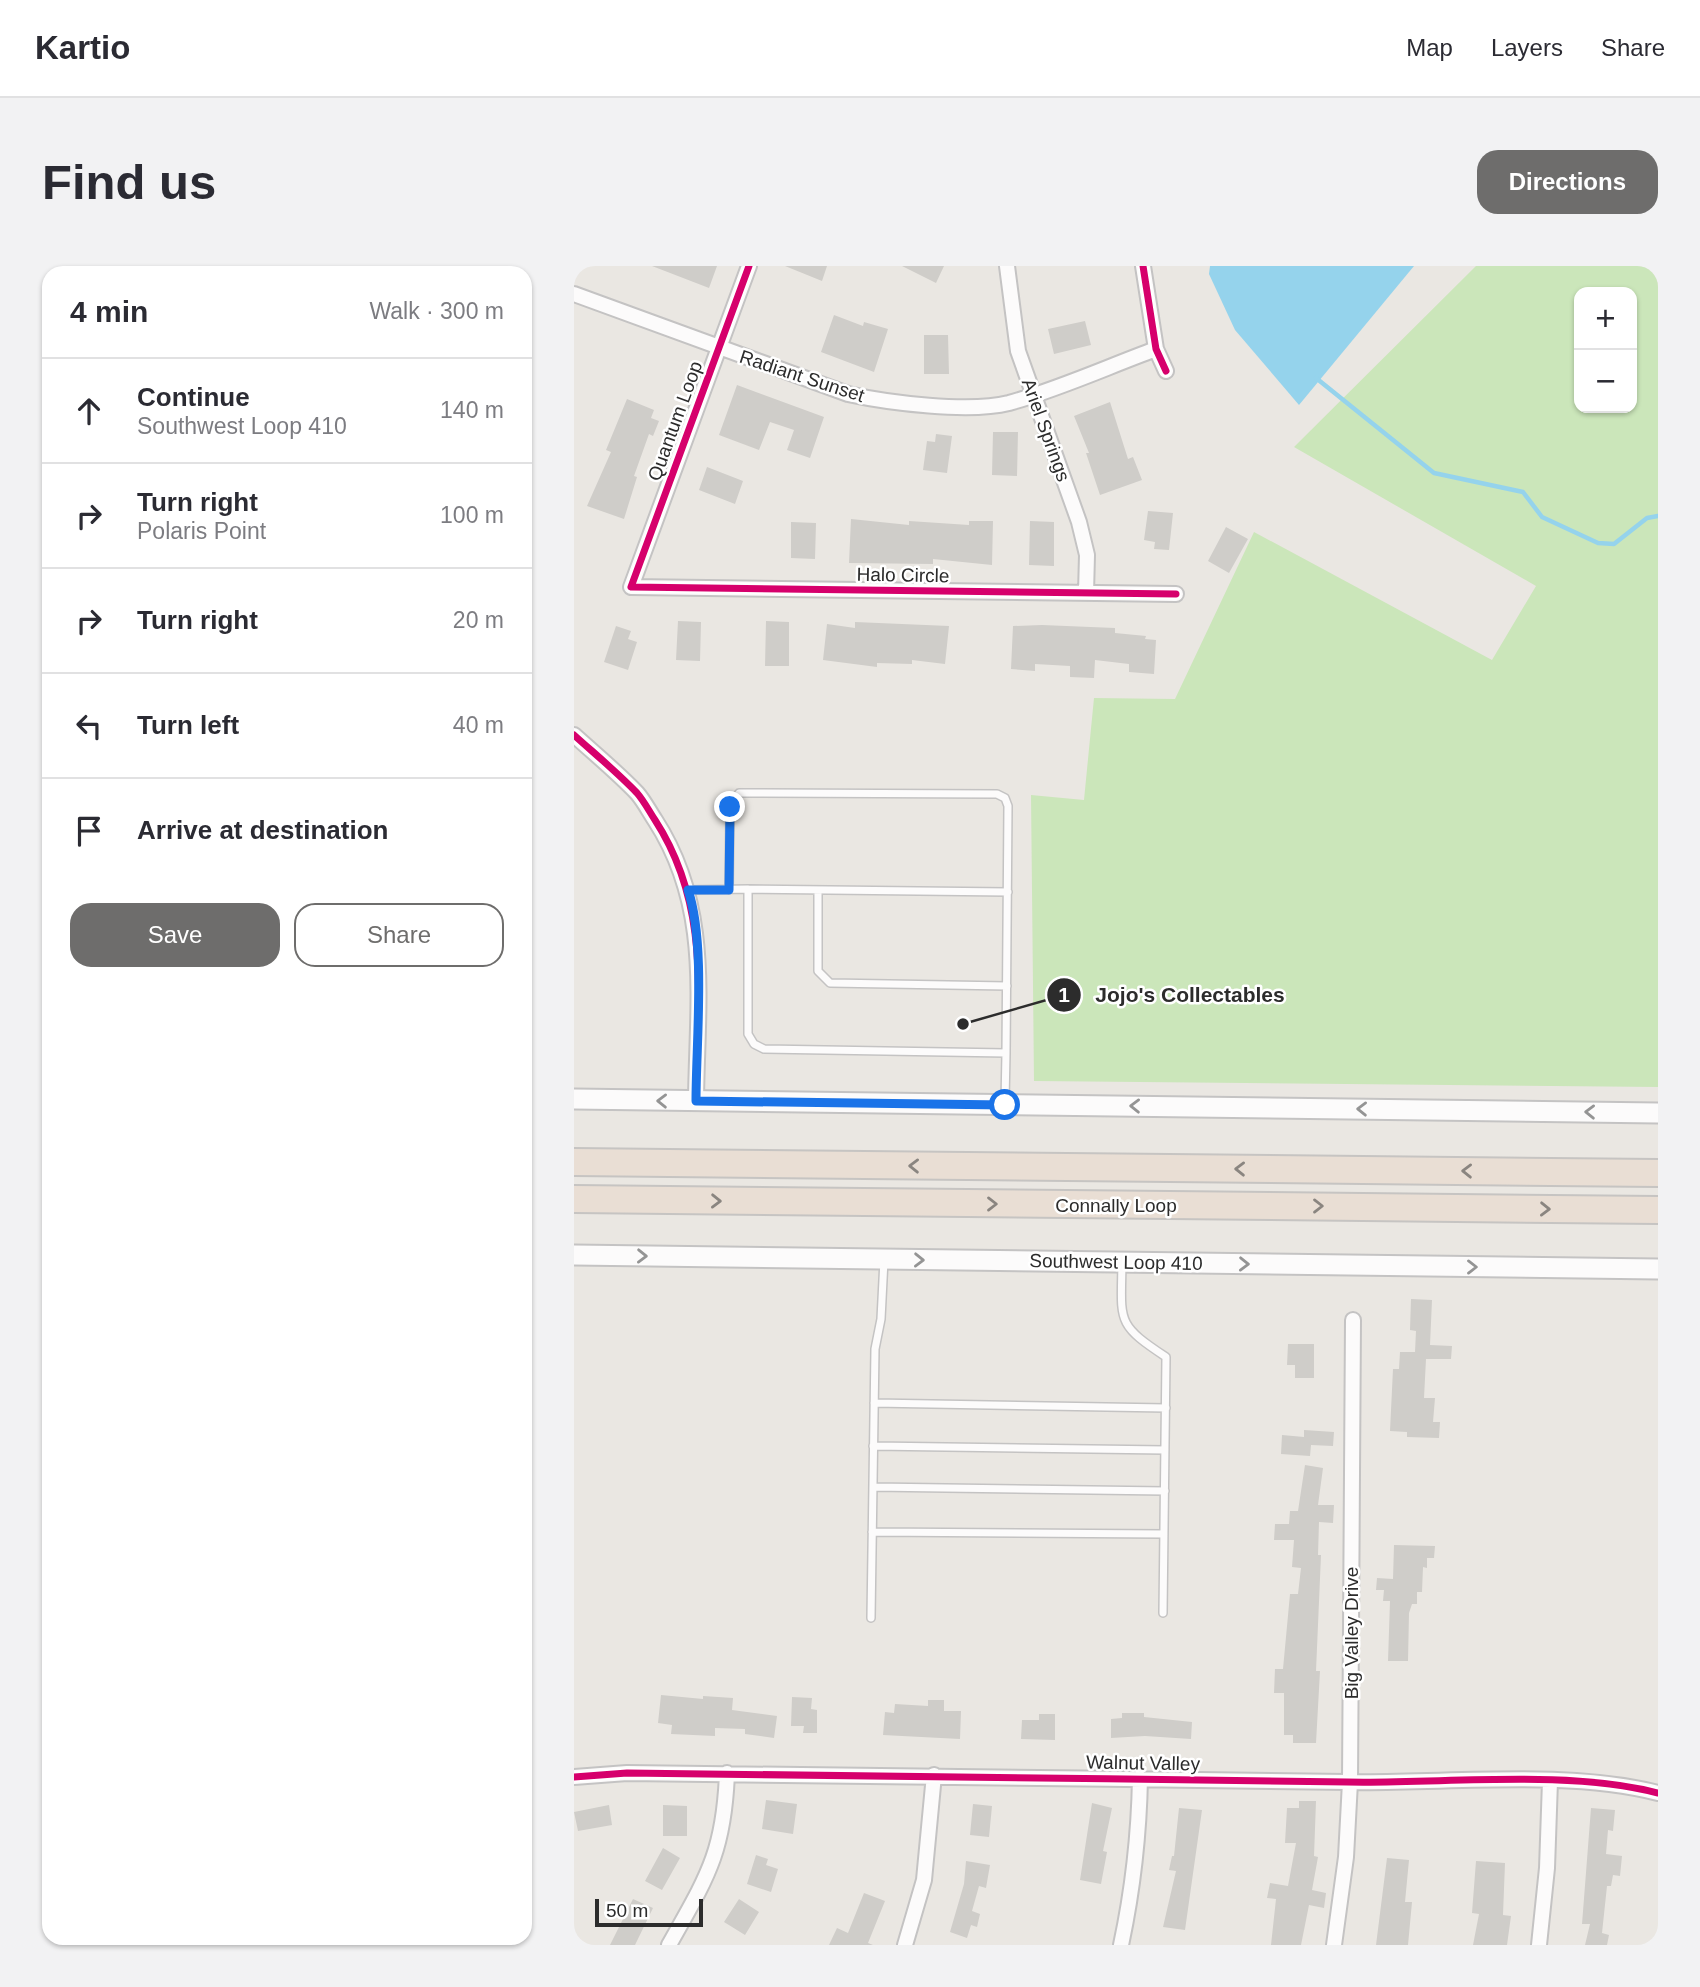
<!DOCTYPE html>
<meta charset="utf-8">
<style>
:root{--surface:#fff;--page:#f2f2f3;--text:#2b2b33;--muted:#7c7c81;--line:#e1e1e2;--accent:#6e6d6c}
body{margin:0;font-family:Helvetica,sans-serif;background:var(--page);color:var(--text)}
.controls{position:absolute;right:21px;top:21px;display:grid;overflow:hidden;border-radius:14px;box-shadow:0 2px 5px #0004}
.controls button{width:63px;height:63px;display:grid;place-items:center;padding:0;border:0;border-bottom:2px solid var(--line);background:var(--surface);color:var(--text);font:35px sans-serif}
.scale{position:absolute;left:21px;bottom:18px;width:108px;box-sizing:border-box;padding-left:7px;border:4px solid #2c2c2c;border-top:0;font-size:19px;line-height:24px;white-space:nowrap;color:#2c2c2c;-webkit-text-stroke:5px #fff;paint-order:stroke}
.stop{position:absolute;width:21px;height:21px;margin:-16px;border:5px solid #1a73e8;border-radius:50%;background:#fff}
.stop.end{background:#1a73e8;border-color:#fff;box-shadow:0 2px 7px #0008}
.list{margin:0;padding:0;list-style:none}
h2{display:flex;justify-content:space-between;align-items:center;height:91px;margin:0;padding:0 28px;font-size:30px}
h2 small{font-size:23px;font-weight:400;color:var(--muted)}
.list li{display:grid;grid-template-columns:46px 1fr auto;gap:21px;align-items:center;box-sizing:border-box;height:105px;padding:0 28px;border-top:2px solid var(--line)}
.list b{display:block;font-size:26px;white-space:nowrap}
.list p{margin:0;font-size:23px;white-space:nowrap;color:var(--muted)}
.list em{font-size:23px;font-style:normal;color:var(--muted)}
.actions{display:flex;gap:14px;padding:21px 28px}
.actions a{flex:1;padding:16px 0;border:2px solid var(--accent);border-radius:21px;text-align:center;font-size:24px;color:var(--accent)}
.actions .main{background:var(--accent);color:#fff}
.icon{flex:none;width:38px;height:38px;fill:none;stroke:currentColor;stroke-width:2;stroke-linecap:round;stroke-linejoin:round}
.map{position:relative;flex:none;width:1084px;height:1679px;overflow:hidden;border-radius:21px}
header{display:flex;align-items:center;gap:42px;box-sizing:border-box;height:98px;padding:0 35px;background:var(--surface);border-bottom:2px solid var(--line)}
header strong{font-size:33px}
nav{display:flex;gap:38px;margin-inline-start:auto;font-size:24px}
.intro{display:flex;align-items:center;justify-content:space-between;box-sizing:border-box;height:168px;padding:0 42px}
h1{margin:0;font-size:49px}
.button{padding:18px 32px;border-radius:21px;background:var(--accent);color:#fff;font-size:24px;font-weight:700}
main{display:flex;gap:42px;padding:0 42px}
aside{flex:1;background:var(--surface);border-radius:21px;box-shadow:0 2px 5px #0004}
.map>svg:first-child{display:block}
.green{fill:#cbe6ba;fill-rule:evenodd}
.water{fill:#95d3ec}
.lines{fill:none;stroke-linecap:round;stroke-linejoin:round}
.stream{stroke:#95d3ec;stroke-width:4.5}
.building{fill:#cfcdc9}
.lane-casing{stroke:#c4c3c3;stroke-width:10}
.street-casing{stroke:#c4c3c3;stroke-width:18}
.secondary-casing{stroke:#c4c3c3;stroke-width:23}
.highway-casing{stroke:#c6c4c2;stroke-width:30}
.lane{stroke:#fcfbfb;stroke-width:7}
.street{stroke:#fcfbfb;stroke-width:14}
.secondary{stroke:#fcfbfb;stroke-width:19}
.highway{stroke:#e9ded4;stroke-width:26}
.cycleway-casing{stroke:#fff;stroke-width:11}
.cycleway{stroke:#d6006c;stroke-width:7}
.oneway{stroke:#949494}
.oneway2{stroke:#8a8580}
.route{stroke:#1a73e8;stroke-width:9}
.labels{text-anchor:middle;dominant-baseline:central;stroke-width:5;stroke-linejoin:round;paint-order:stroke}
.street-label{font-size:19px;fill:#2c2c2c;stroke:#fff}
.leader{fill:none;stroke:#2c2c2c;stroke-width:2.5}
.callout-dot{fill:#2c2c2c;stroke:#fff;stroke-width:2.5}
.mark-label{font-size:21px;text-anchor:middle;font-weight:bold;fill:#fff}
.callout-label{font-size:21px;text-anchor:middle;font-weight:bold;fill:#2c2c2c;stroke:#fff;stroke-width:5;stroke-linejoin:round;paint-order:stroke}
</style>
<header>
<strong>Kartio</strong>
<nav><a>Map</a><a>Layers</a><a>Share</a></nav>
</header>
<div class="intro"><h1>Find us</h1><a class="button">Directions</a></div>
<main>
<aside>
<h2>4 min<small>Walk · 300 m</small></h2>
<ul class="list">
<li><svg class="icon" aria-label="ahead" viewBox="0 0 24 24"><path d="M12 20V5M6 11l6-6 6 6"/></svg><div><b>Continue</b><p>Southwest Loop 410</p></div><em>140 m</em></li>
<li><svg class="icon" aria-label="right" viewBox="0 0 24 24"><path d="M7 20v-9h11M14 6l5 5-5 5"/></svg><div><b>Turn right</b><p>Polaris Point</p></div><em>100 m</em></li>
<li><svg class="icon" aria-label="right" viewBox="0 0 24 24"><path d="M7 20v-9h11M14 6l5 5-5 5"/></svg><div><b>Turn right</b></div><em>20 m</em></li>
<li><svg class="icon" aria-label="left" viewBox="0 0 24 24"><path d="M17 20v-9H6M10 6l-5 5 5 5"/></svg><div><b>Turn left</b></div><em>40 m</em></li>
<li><svg class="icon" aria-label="arrive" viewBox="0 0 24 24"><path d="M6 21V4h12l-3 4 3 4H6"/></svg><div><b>Arrive at destination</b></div></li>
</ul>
<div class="actions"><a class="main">Save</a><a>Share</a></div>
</aside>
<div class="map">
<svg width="1084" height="1679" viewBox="0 0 1084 1679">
<rect width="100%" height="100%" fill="#eae7e2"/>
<!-- green -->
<path class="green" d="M902,0H1084V821L460,815L457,529L510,534L520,432L601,433L680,266L918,394L962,320L720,181ZM1058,26V142H1005V26Z"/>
<!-- water -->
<path class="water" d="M636,0H840L725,139L661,64L635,8Z"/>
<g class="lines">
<!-- stream -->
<path class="stream" d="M742,112L860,207L949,226L968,251L1024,277L1040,278L1073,252L1084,250"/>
</g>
<!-- building -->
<path class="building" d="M78,0H143L135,22Z
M211,0H253L248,15Z
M328,0H370L362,17Z
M260,49L289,60L290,56L314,63L300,106L247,86Z
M511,55L517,79L480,88L474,63Z
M350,69H374L375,108H350Z
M163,119L250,151L236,192L213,184L220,164L196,156L185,184L145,169Z
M53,133L80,144L77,152L85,155L79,170L75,168L60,210L63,211L50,253L13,240L37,186L32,184Z
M536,136L554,193L559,191L568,214L526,229L512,187H515L500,150Z
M419,166H444L443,210L418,209Z
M362,168L378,170L373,207L349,204L353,175L361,176Z
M133,201L169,215L161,238L125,224Z
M574,245L599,247L595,284L580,283L581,276L570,274Z
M277,253L335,259V255L395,259V255H419L418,299L359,293V298L275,297Z
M456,255L480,256V300L455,299Z
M217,256L242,257L241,293L217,292Z
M652,261L674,273L655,307L634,295Z
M104,355L127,356L126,395L102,394Z
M192,355L215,356V400H191Z
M281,356L375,360L371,398L338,394V398L303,397V401L249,394L253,358L281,362Z
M468,359L541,362V367L572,370L571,373L582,374L580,408L555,406V398L521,394L520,412L496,411V400L461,398V405L437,403L439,360Z
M42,360L57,365L54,373L63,376L54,404L30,396Z
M837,1033L858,1034L856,1079L878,1080L877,1093H852L850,1132H861L859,1156H866L865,1172L833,1171V1166L816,1165L819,1103H825L826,1086H841L842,1065L836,1064Z
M714,1078H740V1112H721V1099H713Z
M730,1164L760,1166L759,1180L737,1179L736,1190L707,1188L708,1169L730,1171Z
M731,1199L749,1202L744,1239H760L759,1257L745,1256L744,1289H747L742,1405H746L742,1477H719V1469H710V1427H700L701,1403H709L716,1328H724L727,1302L718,1301L720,1274H700L701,1258H715L716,1245H724Z
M820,1279L861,1280L860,1292H853V1302L849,1301L848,1326H843V1338H838L835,1347L834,1395H814L816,1335H809L810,1324H802L803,1312L819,1313Z
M87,1429L129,1433V1430L159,1432L158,1444L203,1450L200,1472L171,1468V1463L141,1462V1470L97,1468L98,1459L84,1457Z
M218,1431L238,1432L237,1443L243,1444V1467H229L230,1460H217Z
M354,1434H370V1445H387L386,1473L309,1469L311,1446L320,1447L321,1438L354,1440Z
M548,1447H570V1451L618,1456L617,1473L571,1470L537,1472V1453L548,1452Z
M465,1448H481V1474L447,1473L448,1454H465Z
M192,1534L223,1538L219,1568L188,1563Z
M725,1535H742L740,1590L744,1591L738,1624L752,1627L750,1642L735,1639L727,1679H697L702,1633L693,1632L696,1617L714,1620L722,1577H711L713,1542H725Z
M518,1537L538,1542L529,1585L533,1586L527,1618L506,1614Z
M399,1538L418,1540L415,1571L396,1569Z
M35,1539L38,1559L4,1565L0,1546Z
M89,1539L113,1540V1570H89Z
M605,1542L628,1544L611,1664L589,1661L602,1605L595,1604L598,1590H600Z
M1017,1542L1041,1544L1039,1565L1034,1564L1032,1588L1048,1590L1046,1610L1039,1609L1037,1620H1033L1028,1667L1035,1669L1033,1679H1011L1016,1658H1008Z
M89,1582L106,1592L88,1624L71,1615Z
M182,1589L194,1593L192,1599L204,1603L197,1626L173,1618Z
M813,1592L835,1594L831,1636H838L834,1679H802Z
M392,1595L416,1599L412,1622L405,1620L398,1645L406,1648L403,1661L397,1659L393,1672L376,1666L390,1618Z
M902,1595L931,1597L929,1649L937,1650L933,1679H899L905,1648L898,1647Z
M290,1627L311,1635L294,1677L299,1679H255L263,1662L274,1667Z
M59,1633L79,1642L61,1679H36Z
M165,1633L185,1646L171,1669L150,1656Z"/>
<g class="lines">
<!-- lane casing -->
<g class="lane-casing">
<path id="lane" d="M174,623L434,626
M114,624L174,623V768L180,778L190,783L432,787L431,836
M155,624L156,541L165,527L423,528L431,532L434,540L432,787
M244,624V705L256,717L433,720
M548,997C547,1056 542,1058 592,1091L589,1347
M300,1137L592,1142
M299,1180L591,1184
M299,1221L591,1225
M298,1266L590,1268
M297,1352L301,1083L307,1053L310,994"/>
</g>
<!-- street casing -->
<g class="street-casing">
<path id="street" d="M175,0L57,321L602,328
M433,0L444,85L505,256L513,289L512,327
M569,0L582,83L592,105
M0,28L274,128C315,137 395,147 435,137C485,123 533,101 582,83
M0,469C21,488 44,507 63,527C70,535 75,545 81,554C138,642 123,736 122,835
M0,1511L53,1507C293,1509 533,1513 773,1516C870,1518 991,1503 1084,1527
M95,1679C133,1611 150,1587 153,1507
M331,1679L350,1614L360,1509
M547,1679C559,1623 565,1569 566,1512
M760,1679L772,1591L776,1516L779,1054
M965,1679L973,1602L976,1515"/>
</g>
<!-- secondary casing -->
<g class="secondary-casing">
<path id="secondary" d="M0,833L1084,847
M0,989L1084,1003"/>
</g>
<!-- highway casing -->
<g class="highway-casing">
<path id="highway" d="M0,896L1084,907
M0,933L1084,944"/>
</g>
<!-- lane -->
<use href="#lane" class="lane"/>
<!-- street -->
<use href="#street" class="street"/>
<!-- secondary -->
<use href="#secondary" class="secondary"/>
<!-- highway -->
<use href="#highway" class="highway"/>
<!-- cycleway casing -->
<g class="cycleway-casing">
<path id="cycleway" d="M175,0L57,321L602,328
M569,0L582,83L592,105
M0,469C21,488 44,507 63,527C70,535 75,545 81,554C138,642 123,736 122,835
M0,1511L53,1507C293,1509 533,1513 773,1516C870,1518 991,1503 1084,1527"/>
</g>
<!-- cycleway -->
<use href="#cycleway" class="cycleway"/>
</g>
<!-- one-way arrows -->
<defs><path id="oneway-chevron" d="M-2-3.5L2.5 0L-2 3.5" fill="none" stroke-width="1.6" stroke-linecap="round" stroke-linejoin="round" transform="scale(1.75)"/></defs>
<g class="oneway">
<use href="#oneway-chevron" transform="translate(88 835) rotate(-179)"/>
<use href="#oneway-chevron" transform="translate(561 840) rotate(-179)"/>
<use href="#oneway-chevron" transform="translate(788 843) rotate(-179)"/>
<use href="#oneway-chevron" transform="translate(1016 846) rotate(-179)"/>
<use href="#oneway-chevron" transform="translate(68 990) rotate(1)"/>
<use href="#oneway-chevron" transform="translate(345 994) rotate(1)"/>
<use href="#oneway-chevron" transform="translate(670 998) rotate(1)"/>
<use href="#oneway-chevron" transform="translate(898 1001)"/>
</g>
<g class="oneway2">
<use href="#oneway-chevron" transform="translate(340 900) rotate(-179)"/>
<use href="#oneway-chevron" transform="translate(666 903) rotate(-179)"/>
<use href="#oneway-chevron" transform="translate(893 905) rotate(-179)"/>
<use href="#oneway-chevron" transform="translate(142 935) rotate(1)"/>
<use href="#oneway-chevron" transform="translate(418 938)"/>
<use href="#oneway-chevron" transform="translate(744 940)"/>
<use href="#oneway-chevron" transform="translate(971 943) rotate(1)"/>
</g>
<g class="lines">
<!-- route -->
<path class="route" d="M156,541L155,624H114C132,677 122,777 122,835L431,839"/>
</g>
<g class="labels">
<!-- street labels -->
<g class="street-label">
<text transform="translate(228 110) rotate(18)">Radiant Sunset</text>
<text transform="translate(101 155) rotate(-70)">Quantum Loop</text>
<text transform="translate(472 164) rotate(70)">Ariel Springs</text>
<text transform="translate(329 309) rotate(1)">Halo Circle</text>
<text x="542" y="939">Connally Loop</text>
<text transform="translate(542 996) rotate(1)">Southwest Loop 410</text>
<text transform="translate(777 1367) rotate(-90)">Big Valley Drive</text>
<text transform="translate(569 1497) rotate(1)">Walnut Valley</text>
</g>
</g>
<!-- callouts -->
<path class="leader" d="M389 758L490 729"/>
<g class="callout-dot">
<circle cx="389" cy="758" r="7"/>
<circle cx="490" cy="729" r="18"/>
</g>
<g class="mark-label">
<text x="490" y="736">1</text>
</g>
<g class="callout-label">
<text x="616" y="736">Jojo's Collectables</text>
</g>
</svg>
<div class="controls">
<button>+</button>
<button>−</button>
</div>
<div class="scale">50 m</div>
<div class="stop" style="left:431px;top:839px"></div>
<div class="stop end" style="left:156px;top:541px"></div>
</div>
</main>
